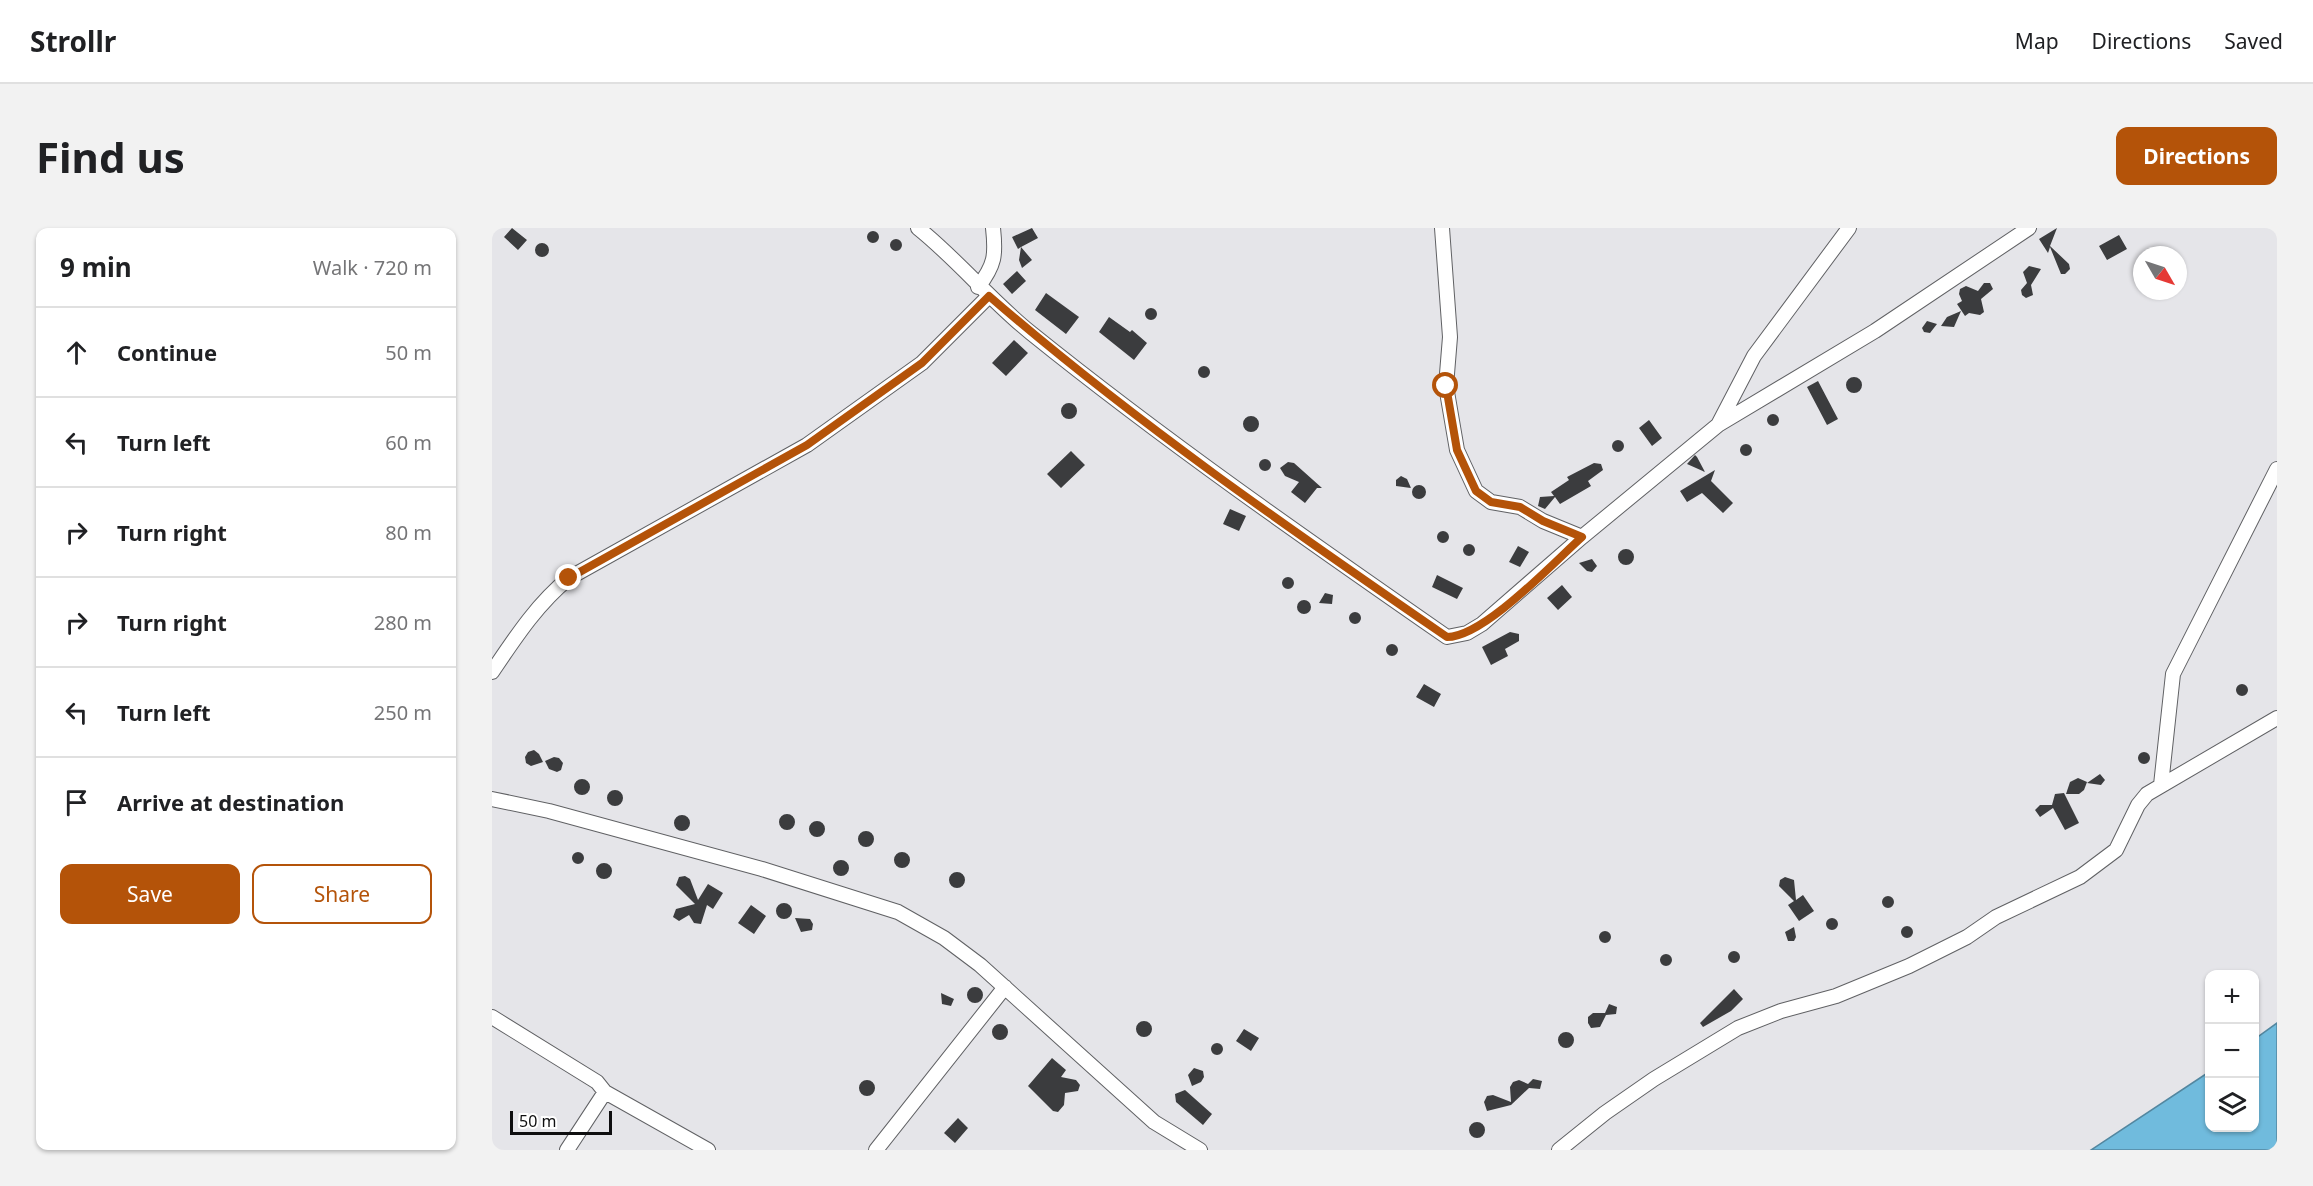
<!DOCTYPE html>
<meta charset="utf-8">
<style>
:root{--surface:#fff;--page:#f2f2f2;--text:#202124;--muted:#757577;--line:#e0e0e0;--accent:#b45309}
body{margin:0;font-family:"Noto Sans",sans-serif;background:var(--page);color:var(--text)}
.controls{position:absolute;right:18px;bottom:18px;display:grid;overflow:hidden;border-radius:12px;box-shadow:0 2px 4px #0004}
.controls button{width:54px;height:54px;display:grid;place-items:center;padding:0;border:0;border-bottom:2px solid var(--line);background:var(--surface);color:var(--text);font:30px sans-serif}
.compass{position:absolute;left:1641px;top:18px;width:54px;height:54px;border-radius:50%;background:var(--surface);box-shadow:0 2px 4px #0004;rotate:129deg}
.scale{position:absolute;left:18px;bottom:15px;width:102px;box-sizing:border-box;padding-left:6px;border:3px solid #0f0f10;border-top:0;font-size:16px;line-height:21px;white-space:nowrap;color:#0f0f10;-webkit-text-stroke:4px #fff;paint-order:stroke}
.stop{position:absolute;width:18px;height:18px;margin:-14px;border:4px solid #b45309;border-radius:50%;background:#fff}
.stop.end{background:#b45309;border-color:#fff;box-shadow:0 2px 6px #0008}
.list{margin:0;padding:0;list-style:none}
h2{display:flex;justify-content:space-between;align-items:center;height:78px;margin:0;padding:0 24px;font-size:26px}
h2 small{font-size:20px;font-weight:400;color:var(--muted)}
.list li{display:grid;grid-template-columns:39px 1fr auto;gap:18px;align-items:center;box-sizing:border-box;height:90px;padding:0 24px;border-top:2px solid var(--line)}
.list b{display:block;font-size:22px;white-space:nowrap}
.list em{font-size:20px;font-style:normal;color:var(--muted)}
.actions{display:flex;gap:12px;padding:18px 24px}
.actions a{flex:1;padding:14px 0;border:2px solid var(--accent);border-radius:12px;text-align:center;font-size:21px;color:var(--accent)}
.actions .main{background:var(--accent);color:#fff}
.icon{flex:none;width:33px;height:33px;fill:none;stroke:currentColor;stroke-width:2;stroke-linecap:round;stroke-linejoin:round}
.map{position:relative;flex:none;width:1785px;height:922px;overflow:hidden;border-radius:12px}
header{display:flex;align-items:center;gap:36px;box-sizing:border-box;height:84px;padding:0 30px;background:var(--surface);border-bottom:2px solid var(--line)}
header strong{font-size:28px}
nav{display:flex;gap:33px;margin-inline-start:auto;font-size:21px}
.intro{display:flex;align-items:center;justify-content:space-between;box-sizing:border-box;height:144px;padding:0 36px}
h1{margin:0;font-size:42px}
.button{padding:15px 27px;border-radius:12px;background:var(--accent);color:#fff;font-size:21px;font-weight:700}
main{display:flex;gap:36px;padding:0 36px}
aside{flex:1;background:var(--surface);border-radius:12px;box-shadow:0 2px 4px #0004}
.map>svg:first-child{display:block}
.water{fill:#70bbdd;stroke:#5387a0;stroke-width:1.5}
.building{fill:#3b3c3e}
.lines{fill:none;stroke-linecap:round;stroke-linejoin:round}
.minor-casing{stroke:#606164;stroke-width:16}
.minor{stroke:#fff;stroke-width:14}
.route{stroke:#b45309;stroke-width:8}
</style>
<header>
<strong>Strollr</strong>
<nav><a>Map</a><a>Directions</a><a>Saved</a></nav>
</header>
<div class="intro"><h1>Find us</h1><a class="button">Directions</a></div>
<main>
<aside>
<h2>9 min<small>Walk · 720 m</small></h2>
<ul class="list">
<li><svg class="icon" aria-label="ahead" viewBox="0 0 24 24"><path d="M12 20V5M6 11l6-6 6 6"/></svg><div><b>Continue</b></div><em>50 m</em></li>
<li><svg class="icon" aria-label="left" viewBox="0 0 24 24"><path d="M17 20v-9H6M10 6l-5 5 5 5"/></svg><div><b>Turn left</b></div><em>60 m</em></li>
<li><svg class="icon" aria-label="right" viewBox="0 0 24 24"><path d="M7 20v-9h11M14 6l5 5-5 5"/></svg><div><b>Turn right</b></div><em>80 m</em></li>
<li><svg class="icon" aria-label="right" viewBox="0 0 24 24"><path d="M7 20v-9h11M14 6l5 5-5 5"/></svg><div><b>Turn right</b></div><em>280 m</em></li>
<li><svg class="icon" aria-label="left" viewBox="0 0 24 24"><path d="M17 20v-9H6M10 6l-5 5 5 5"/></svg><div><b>Turn left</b></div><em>250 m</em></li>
<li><svg class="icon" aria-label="arrive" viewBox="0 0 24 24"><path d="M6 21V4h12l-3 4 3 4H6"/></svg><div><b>Arrive at destination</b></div></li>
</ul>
<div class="actions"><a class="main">Save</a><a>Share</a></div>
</aside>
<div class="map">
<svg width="1785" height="922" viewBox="0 0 1785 922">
<rect width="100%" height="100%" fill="#e5e5e9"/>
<!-- water -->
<path class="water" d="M1785,795V922H1599L1717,844L1718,900H1762L1763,811Z"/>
<!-- building -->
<path class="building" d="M20,0L35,12L26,22L12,9Z
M540,0L546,10L529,19L540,32L530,40L527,32L529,19L526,21L520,9Z
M1565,0L1558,18L1577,36L1578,41L1573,46H1569L1558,19L1556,25L1547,11Z
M375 9a6 6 0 1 1 12 0a6 6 0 1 1-12 0Z
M1627,7L1635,21L1615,32L1607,18Z
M398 17a6 6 0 1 1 12 0a6 6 0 1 1-12 0Z
M43 22a7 7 0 1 1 14 0a7 7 0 1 1-14 0Z
M1537,38L1549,41L1539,57L1541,67L1534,70L1530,67L1529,62L1535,55L1531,44Z
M525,43L534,53L520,66L511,56Z
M1492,55H1498L1501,61L1489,71L1492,84L1488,87L1477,85L1473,88L1465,76L1470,73L1467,66L1468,61L1474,58L1486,63Z
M554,65L587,89L574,106L543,82Z
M653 86a6 6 0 1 1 12 0a6 6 0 1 1-12 0Z
M1469,83L1462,99L1449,98L1455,89Z
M617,89L638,104L640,102L655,115L642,132L607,104Z
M1435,93L1445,96L1438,105L1432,104L1430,100Z
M522,112L536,125L514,148L500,135Z
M706 144a6 6 0 1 1 12 0a6 6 0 1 1-12 0Z
M1354 157a8 8 0 1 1 16 0a8 8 0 1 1-16 0Z
M1326,153L1346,191L1335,197L1315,159Z
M569 183a8 8 0 1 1 16 0a8 8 0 1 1-16 0Z
M1275 192a6 6 0 1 1 12 0a6 6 0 1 1-12 0Z
M751 196a8 8 0 1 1 16 0a8 8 0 1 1-16 0Z
M1157,192L1170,210L1160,218L1147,200Z
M1120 218a6 6 0 1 1 12 0a6 6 0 1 1-12 0Z
M1248 222a6 6 0 1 1 12 0a6 6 0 1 1-12 0Z
M579,223L593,237L569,260L555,246Z
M1203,227L1205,229L1213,244L1195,236Z
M767 237a6 6 0 1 1 12 0a6 6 0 1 1-12 0Z
M796,234L802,235L830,260H825L813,275L799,264L807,254L793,248L788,240Z
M1102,235L1109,236L1111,242L1096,253L1099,258L1068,276L1063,269L1053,281L1046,278L1048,269L1062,268L1059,264L1077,252L1075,249Z
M1223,242L1219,253L1241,275L1231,285L1210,265L1195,274L1188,263Z
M909,248L915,251L919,260L904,258V252Z
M920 264a7 7 0 1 1 14 0a7 7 0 1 1-14 0Z
M738,281L754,288L747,303L731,296Z
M945 309a6 6 0 1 1 12 0a6 6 0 1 1-12 0Z
M971 322a6 6 0 1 1 12 0a6 6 0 1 1-12 0Z
M1026,318L1037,324L1028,339L1017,334Z
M1126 329a8 8 0 1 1 16 0a8 8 0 1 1-16 0Z
M1100,331L1105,338L1100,344L1095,343L1087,335Z
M945,347L971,360L965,371L940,359Z
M790 355a6 6 0 1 1 12 0a6 6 0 1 1-12 0Z
M1070,357L1080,369L1066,382L1055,370Z
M833,365L841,367L840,376L827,375Z
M805 379a7 7 0 1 1 14 0a7 7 0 1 1-14 0Z
M857 390a6 6 0 1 1 12 0a6 6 0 1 1-12 0Z
M1018,404L1027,406V413L1013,421L1016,428L999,437L990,419Z
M894 422a6 6 0 1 1 12 0a6 6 0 1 1-12 0Z
M932,456L949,466L942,479L924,469Z
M1744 462a6 6 0 1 1 12 0a6 6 0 1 1-12 0Z
M42,522L47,526L51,534L39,538L34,535L33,529L36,524Z
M1646 530a6 6 0 1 1 12 0a6 6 0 1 1-12 0Z
M62,529L67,530L71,535L69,542L65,544L57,541L53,533Z
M1608,546L1613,552L1609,557L1595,555Z
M1586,550L1595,554L1592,562L1587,566H1574L1578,554Z
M82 559a8 8 0 1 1 16 0a8 8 0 1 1-16 0Z
M115 570a8 8 0 1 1 16 0a8 8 0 1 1-16 0Z
M1572,565L1587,595L1573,602L1561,580L1548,589L1543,582L1548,577H1560L1563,566Z
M287 594a8 8 0 1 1 16 0a8 8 0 1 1-16 0Z
M182 595a8 8 0 1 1 16 0a8 8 0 1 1-16 0Z
M317 601a8 8 0 1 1 16 0a8 8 0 1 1-16 0Z
M366 611a8 8 0 1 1 16 0a8 8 0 1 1-16 0Z
M80 630a6 6 0 1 1 12 0a6 6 0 1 1-12 0Z
M402 632a8 8 0 1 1 16 0a8 8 0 1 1-16 0Z
M341 640a8 8 0 1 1 16 0a8 8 0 1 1-16 0Z
M104 643a8 8 0 1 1 16 0a8 8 0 1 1-16 0Z
M457 652a8 8 0 1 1 16 0a8 8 0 1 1-16 0Z
M193,648L198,651L206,672L216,656L231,665L221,681L215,677L209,696L202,695L197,687L187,693L181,689L184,681L203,676L184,657L187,649Z
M1293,649L1302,652L1304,672L1311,667L1322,683L1307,693L1296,677L1302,673L1287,658L1288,652Z
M1390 674a6 6 0 1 1 12 0a6 6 0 1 1-12 0Z
M284 683a8 8 0 1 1 16 0a8 8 0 1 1-16 0Z
M259,677L274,688L262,706L246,695Z
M1334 696a6 6 0 1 1 12 0a6 6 0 1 1-12 0Z
M303,690L318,691L321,696L320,702L309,704Z
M1409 704a6 6 0 1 1 12 0a6 6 0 1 1-12 0Z
M1302,699L1304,709L1302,713H1296L1293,704Z
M1107 709a6 6 0 1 1 12 0a6 6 0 1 1-12 0Z
M1236 729a6 6 0 1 1 12 0a6 6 0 1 1-12 0Z
M1168 732a6 6 0 1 1 12 0a6 6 0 1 1-12 0Z
M475 767a8 8 0 1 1 16 0a8 8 0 1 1-16 0Z
M1242,761L1251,771L1239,783L1211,799L1208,795Z
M449,765L462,771L459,778L450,776Z
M1117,776L1125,779L1124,786L1114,787L1108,799L1099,800L1096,795V789L1101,785H1113Z
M644 801a8 8 0 1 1 16 0a8 8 0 1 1-16 0Z
M500 804a8 8 0 1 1 16 0a8 8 0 1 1-16 0Z
M752,801L767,810L759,823L744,813Z
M1066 812a8 8 0 1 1 16 0a8 8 0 1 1-16 0Z
M719 821a6 6 0 1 1 12 0a6 6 0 1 1-12 0Z
M560,830L574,842L569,849L584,852L588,857L586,863L573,865L572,877L566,884L561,883L536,858Z
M702,840L711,843L712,849L709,854L700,858L696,847Z
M1041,851L1050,853L1048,861L1037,860L1019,877L995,883L992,874L995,868L1001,867L1019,874L1018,859L1021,854L1027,852L1036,856Z
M367 860a8 8 0 1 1 16 0a8 8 0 1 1-16 0Z
M693,862L720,886L711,897L684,874L683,866Z
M466,890L476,900L463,915L452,905Z
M977 902a8 8 0 1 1 16 0a8 8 0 1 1-16 0Z"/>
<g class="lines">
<!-- minor casing -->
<g class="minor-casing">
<path id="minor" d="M426,0C466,32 499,73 539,105C673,213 814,311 955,409L975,405L990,396L1090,309L1226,197L1383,103L1537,0
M950,0L958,109L954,158L965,222L984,263L999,274L1028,279L1051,293L1090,309
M486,59C503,37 504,27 501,0
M1226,197L1262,128L1357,0
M0,444C23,410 45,376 77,350L315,217L430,135L497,68
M1669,557L1681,446L1785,241
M0,571L57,583L270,641L406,684L452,710L488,737L662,894L708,922
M0,789L105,854L113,864L216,922
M75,922L113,864
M384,922L513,759
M1067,922L1113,885L1162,851L1246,800L1289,783L1344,768L1417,738L1475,709L1504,689L1588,649L1624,622L1646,577L1655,566L1785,490"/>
</g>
<!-- minor -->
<use href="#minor" class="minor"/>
</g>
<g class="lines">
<!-- route -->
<path class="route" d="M77,350L315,217L430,135L497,68C641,193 798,301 955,409C992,409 1061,335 1090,309L1051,293L1028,279L999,274L984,263L965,222L954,158"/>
</g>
</svg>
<div class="controls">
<button>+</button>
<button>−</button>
<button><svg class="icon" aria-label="layers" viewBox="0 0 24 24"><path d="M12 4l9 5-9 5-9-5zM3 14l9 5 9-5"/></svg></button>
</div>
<svg class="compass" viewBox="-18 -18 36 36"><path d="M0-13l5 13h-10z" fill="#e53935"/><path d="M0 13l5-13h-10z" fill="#757577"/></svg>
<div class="scale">50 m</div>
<div class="stop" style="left:954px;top:158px"></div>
<div class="stop end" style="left:77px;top:350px"></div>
</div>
</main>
